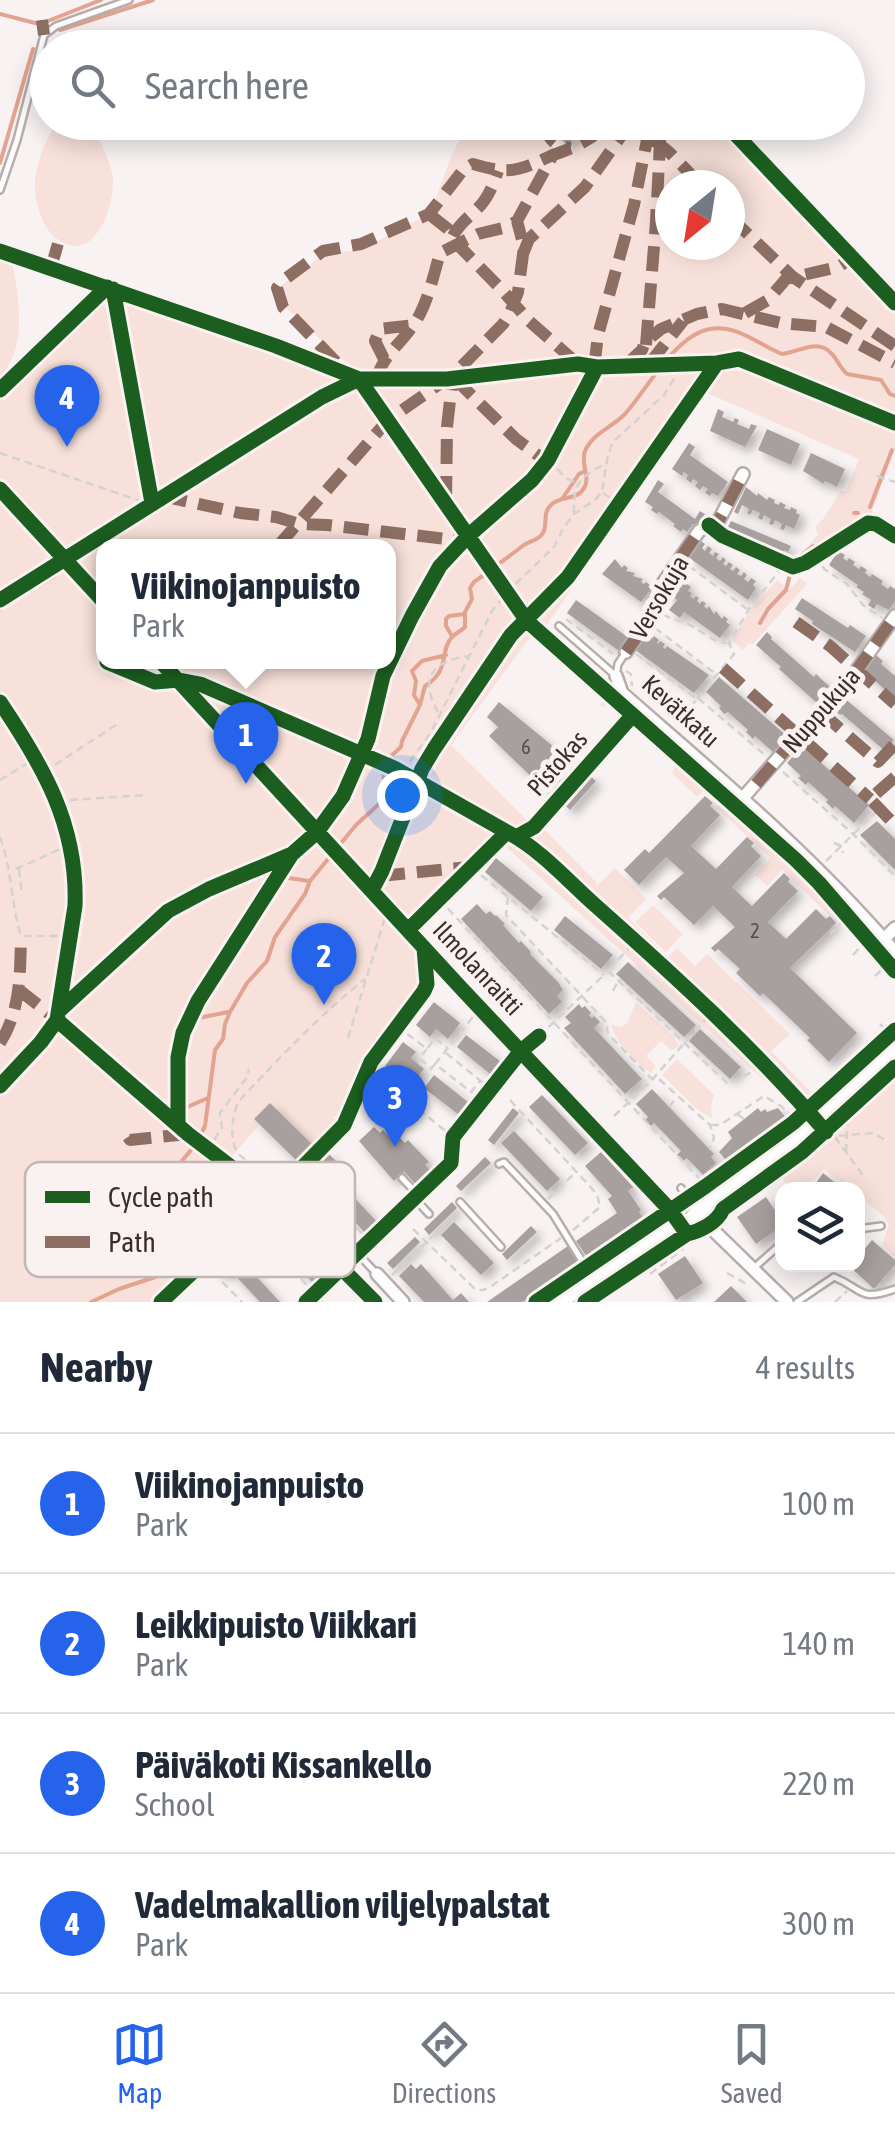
<!DOCTYPE html>
<meta charset="utf-8">
<style>
:root{--surface:#fff;--page:#f6f6f7;--text:#1f2937;--muted:#747a83;--line:#e0e1e3;--accent:#2563eb}
body{margin:0;font-family:"Asap Condensed",sans-serif;background:var(--page);color:var(--text)}
.controls{position:absolute;right:30px;bottom:30px;display:grid;overflow:hidden;border-radius:20px;box-shadow:0 5px 25px #0003}
.controls button{width:90px;height:90px;display:grid;place-items:center;padding:0;border:0;border-bottom:2px solid var(--line);background:var(--surface);color:var(--text);font:50px sans-serif}
.compass{position:absolute;left:655px;top:170px;width:90px;height:90px;border-radius:50%;background:var(--surface);box-shadow:0 5px 25px #0003;rotate:210deg}
.you{position:absolute;left:402px;top:795px;width:35px;height:35px;margin:-25px;border:8px solid #fff;border-radius:50%;background:#1a73e8;box-shadow:0 0 0 15px #1a73e833}
.badge{display:grid;place-items:center;width:65px;height:65px;border-radius:50%;background:var(--accent);color:#fff;font-size:32px;font-weight:700}
.pin{position:absolute;translate:-50% -82px;filter:drop-shadow(0 2px 5px #0008)}
.pin::after{content:'';position:absolute;top:52px;width:35px;height:30px;background:inherit;clip-path:polygon(0 0,100% 0,50% 100%)}
.popup{position:absolute;left:96px;top:539px;width:300px;height:130px;box-sizing:border-box;display:grid;place-content:center;border-radius:20px;background:var(--surface);filter:drop-shadow(0 2px 8px #0005);font-size:32px;white-space:nowrap;color:var(--muted)}
.popup b{font-size:38px;color:var(--text)}
.popup::after{content:'';position:absolute;left:50%;top:100%;margin-left:-20px;border:20px solid transparent;border-top-color:var(--surface)}
.list{margin:0;padding:0;list-style:none}
h2{display:flex;justify-content:space-between;align-items:center;height:130px;margin:0;padding:0 40px;font-size:42px}
h2 small{font-size:32px;font-weight:400;color:var(--muted)}
.list li{display:grid;grid-template-columns:65px 1fr auto;gap:30px;align-items:center;box-sizing:border-box;height:140px;padding:0 40px;border-top:2px solid var(--line)}
.list b{display:block;font-size:38px;white-space:nowrap}
.list p{margin:0;font-size:32px;white-space:nowrap;color:var(--muted)}
.list em{font-size:32px;font-style:normal;color:var(--muted)}
.icon{flex:none;width:55px;height:55px;fill:none;stroke:currentColor;stroke-width:2;stroke-linecap:round;stroke-linejoin:round}
.map{position:relative;flex:none;width:895px;height:1302px;overflow:hidden}
.search{position:absolute;background:var(--surface);box-shadow:0 5px 25px #0003;left:30px;right:30px;top:30px;height:110px;display:flex;align-items:center;gap:25px;box-sizing:border-box;padding:0 35px;border-radius:55px;color:var(--muted);font-size:38px}
.sheet{height:690px;background:var(--surface)}
nav{display:flex;justify-content:space-around;align-items:center;box-sizing:border-box;height:140px;border-top:2px solid var(--line);background:var(--surface);font-size:28px;color:var(--muted)}
nav a{display:grid;justify-items:center;gap:5px}
nav .on{color:var(--accent)}
.map>svg:first-child{display:block}
.green{fill:#f7e1da;fill-rule:evenodd}
.lines{fill:none;stroke-linecap:round;stroke-linejoin:round}
.stream{stroke:#e2a390;stroke-width:4}
.building{fill:#a8a09e;filter:url(#shadow)}
.service-casing{stroke:#b7aeac;stroke-width:10}
.minor-casing{stroke:#b7aeac;stroke-width:16}
.tertiary-casing{stroke:#b7aeac;stroke-width:19}
.path{stroke:#d4d2d1;stroke-width:2.5;stroke-dasharray:8 5;stroke-linecap:butt}
.service{stroke:#fefdfd;stroke-width:5}
.minor{stroke:#fefdfd;stroke-width:11}
.tertiary{stroke:#fefdfd;stroke-width:14}
.path-bridge{stroke:#d4d2d1;stroke-width:2.5;stroke-dasharray:8 5;stroke-linecap:butt}
.quiet{stroke:#8d6e63;stroke-width:12;stroke-dasharray:25 12;stroke-linecap:butt}
.cycleway-casing{stroke:#faf2f0;stroke-width:21}
.cycleway{stroke:#1b5e20;stroke-width:15}
.labels{text-anchor:middle;dominant-baseline:central;stroke-width:10;stroke-linejoin:round;paint-order:stroke}
.number-label{font-size:20px;fill:#564a46}
.street-label{font-size:25px;fill:#3b2d28;stroke:#faf2f0}
.key{fill:#faf2f0;stroke:#c1b7b4;stroke-width:2.5}
.key-label{font-size:28px;fill:#3b2d28}
</style>
<div class="map">
<svg width="895" height="1302" viewBox="0 0 895 1302">
<defs>
<filter id="shadow"><feDropShadow dx="5.5" dy="5.5" stdDeviation="5" flood-color="#0004"/></filter>
</defs>
<rect width="100%" height="100%" fill="#f8f3f2"/>
<!-- green -->
<path class="green" d="M57,123C66,122 79,120 87,124C96,129 100,141 104,150C108,159 112,169 113,179C114,207 95,263 60,241C46,232 41,219 37,203C30,178 42,144 57,123Z
M469,123H549L543,133L545,142L562,153L568,152L597,123H719L895,308V454H893L872,512L875,515L876,527L865,528L795,573L790,571V563L809,546L818,534L815,527L823,519L841,491H846L859,459L707,393L544,629L530,632L606,700L607,704L605,707L600,706L603,701L530,637L451,745L537,830L542,827L597,883L596,887L615,868L646,899L628,918L668,957L677,948L695,966L707,954L790,1034L771,1051L812,1093L834,1077L837,1079L799,1112L502,843L463,891L421,930L416,942C421,950 421,955 422,965C425,1003 386,1029 368,1059C355,1081 358,1107 333,1117L341,1124L316,1148L270,1103L260,1124L232,1156L233,1165L279,1200L169,1302H0V385L68,321L97,289L6,257L12,261C19,298 28,347 0,377V245L348,368L349,365L285,307L278,288L325,253L360,250L425,216L431,211L452,154ZM670,185H730V245H670ZM104,546H388V662H104Z
M800,578L807,584L752,645L749,643L743,650L732,640L750,610L777,580L789,590Z
M678,762L796,867L843,915L836,922L782,870L767,886L755,875L770,858L717,808L718,804L704,791L697,797L672,773Z
M653,905L683,934L666,952L635,922Z
M636,1002L673,1036L679,1046L672,1051L661,1041L646,1056L656,1066L651,1073C636,1062 615,1042 611,1024L619,1027L627,1024Z
M677,1059L714,1095L711,1107L712,1118L698,1110L662,1075Z
M895,1074V1257L882,1244L889,1225L884,1217L858,1195V1190L850,1189L824,1169L814,1181L789,1187L779,1175Z"/>
<g class="lines">
<!-- stream -->
<path class="stream" d="M0,14L39,24
M48,21L101,0
M60,30L153,0
M714,122L895,311
M0,163L33,49
M562,499L579,474L583,472
M870,507L892,450
M854,513H858
M794,561L813,546
M65,572L71,574L104,610
M0,609L55,576
M760,623L768,609L786,590L791,571
M452,636L446,626V619L449,616L465,614
M152,662L165,676
M173,684L310,832
M420,705L414,695L416,681L412,671L422,661L446,655
M322,844L331,854
M289,878L309,881
M194,1019L228,1012
M185,1108L208,1098
M91,1302L119,1289L161,1275L174,1266L181,1255L186,1232L181,1216L183,1197L176,1174L181,1162L196,1144L205,1126L215,1050L223,1039L225,1024L230,1012L247,983L267,961L275,937L305,894L310,881L356,825L379,804L386,791L383,772L390,757L401,747L402,741L420,705L425,686C451,670 439,651 452,637C456,633 461,631 465,627V612L472,599L470,588L474,582C491,570 508,557 524,545C531,540 538,541 543,533C548,524 542,513 551,505C560,495 577,501 584,488C591,478 580,463 585,451C592,434 612,427 624,415C647,390 675,335 710,329C737,324 759,345 782,354C799,352 818,338 831,353C838,360 840,368 847,374L881,380L890,394L895,396"/>
</g>
<!-- building -->
<path class="building" d="M567,122H591L567,145L556,133Z
M718,409L724,412L722,417L733,422L735,418L739,420L737,424L749,429L751,424L757,426L745,447L710,431Z
M767,429L800,444L791,465L758,450Z
M689,443L695,447L690,455L728,482L718,496L712,493L710,496L705,493L708,489L703,486L700,490L695,486L698,482L693,479L691,483L686,479L688,475L684,472L682,476L672,469Z
M811,453L845,469L837,487L825,481L824,484L803,471Z
M658,480L664,484L658,492L695,519L700,511L705,514L696,526L693,524L687,532L683,529L681,532L673,526L675,524L659,512L657,514L651,510L653,507L645,502Z
M746,487L757,496L758,493L767,500L769,497L775,500L774,503L779,505L780,502L786,505L784,508L790,510L791,507L797,510L796,513L800,515L794,529L786,525L784,530L780,529L782,524L775,520L773,525L769,524L771,519L764,515L762,520L758,518L760,513L753,510L750,515L747,513L749,509L742,505L738,514L734,512Z
M731,521L791,546L788,552L784,550L782,555L727,529Z
M701,541L705,544L702,548L705,551L708,546L712,549L709,553L713,556L715,552L719,554L716,558L720,561L723,557L726,560L723,564L726,566L729,562L733,565L730,569L733,571L736,567L740,570L737,574L741,576L744,572L747,575L744,579L748,582L751,578L756,581L753,585L756,588L748,600L688,557Z
M838,551L845,555L843,558L847,561L849,558L855,562L853,565L859,569L861,566L867,570L865,573L870,577L872,574L883,581L881,584L888,589L890,586L895,589V601L889,610L877,604L874,609L868,605L871,600L862,594L864,592L856,587L858,585L829,565Z
M615,559L622,568L624,565L628,568L626,571L635,573L633,576L643,579L641,582L644,584L646,582L650,585L648,587L651,589L641,602L602,574Z
M675,575L691,587L688,591L692,593L690,596L693,599L696,596L699,598L697,601L700,604L702,601L706,603L704,606L707,609L709,606L714,614L716,611L722,619L724,616L728,619L726,622L730,625L720,638L684,612L680,618L669,610L677,600L664,591Z
M802,598L848,628L850,625L866,636L855,652L812,624L813,621L795,609Z
M576,600L629,638L619,651L567,613Z
M648,632L652,635V639L654,636L659,640L657,643L658,644L660,641L665,644L663,647L665,649L667,646L709,675L694,693L634,649Z
M767,632L772,637L771,639L814,677L816,674L831,688L817,703L779,669L781,667L756,645Z
M875,654L883,661L881,664L895,676V699L862,669Z
M719,677L788,737L774,753L755,736L753,739L746,732L748,730L728,712L724,714L719,708L721,706L706,692Z
M843,697L894,740L885,751L842,714L840,715L833,709Z
M499,702L565,756L554,770L560,775L553,783L550,780L543,788L489,736L498,727L487,717Z
M802,746L869,805L854,823L835,806L833,809L826,802L828,800L808,782L806,785L798,778L801,776L787,763Z
M588,774L596,781L570,810L563,803Z
M705,796L713,803L710,806L720,815L691,846L716,869L747,837L754,843L751,846L761,856L732,887L752,906L784,873L790,879L788,882L798,891L768,922L786,939L816,909L826,919L830,916L836,923L790,968L857,1033L829,1062L807,1040L810,1038L763,993L760,996L736,973L740,969L718,949L715,952L711,948L735,927L713,906L694,925L664,897L661,900L657,896L684,873L666,857L639,885L624,870L645,849L649,853Z
M877,821L895,839V870L860,835Z
M496,858L543,897L531,911L485,872Z
M477,904L486,914L490,911L495,916L496,915L505,924L503,925L519,943L521,941L531,952L530,954L558,982L563,990L557,996L562,1002L549,1014L461,919Z
M565,916L613,955L601,969L554,930Z
M628,962L696,1025L684,1037L616,974Z
M434,1002L460,1023L448,1039L436,1029L430,1037L416,1025Z
M579,1004L582,1008L585,1006L591,1013L589,1015L592,1018L594,1016L600,1022L594,1028L642,1079L625,1094L564,1028L571,1023L565,1017Z
M700,1029L741,1067L730,1079L689,1041Z
M466,1035L505,1065L495,1078L457,1047Z
M403,1042L416,1052L411,1058L424,1069L410,1086L385,1066Z
M434,1075L473,1106L463,1118L424,1088Z
M652,1089L714,1154L711,1157L716,1163L703,1175L687,1158L683,1161L677,1155L681,1151L654,1123L651,1126L645,1120L648,1117L636,1104Z
M542,1095L588,1143L575,1155L529,1107Z
M270,1103L316,1148L300,1164L254,1119Z
M513,1108L519,1113L494,1145L488,1140Z
M758,1108L761,1112L765,1109L767,1112L778,1108L788,1120L730,1165L719,1152L732,1138L728,1132Z
M374,1127L380,1133L383,1130L393,1140L398,1136L405,1143L408,1140L429,1162L425,1165L433,1173L418,1187L404,1171L394,1181L359,1141Z
M514,1131L560,1179L547,1191L501,1143Z
M601,1152L633,1187L628,1191L641,1210L639,1212L645,1221L587,1257L576,1241L617,1213L608,1199L612,1196L585,1166Z
M328,1153L340,1165L331,1173L381,1226L369,1237L319,1184L313,1191L301,1178Z
M485,1157L491,1163L461,1191L456,1186Z
M823,1173L844,1190H811Z
M766,1197L782,1221V1226L756,1244L737,1217Z
M452,1202L457,1208L429,1235L424,1229Z
M273,1205L285,1217L278,1224L327,1276L316,1286L267,1235L260,1241L248,1229Z
M454,1222L494,1263L481,1275L441,1235Z
M531,1226L537,1232L507,1260L502,1254Z
M415,1237L420,1242L393,1269L387,1263Z
M239,1238L251,1251L241,1260L280,1302H260L230,1270L224,1276L212,1264Z
M872,1240L895,1260V1265L874,1289L847,1264H858V1257Z
M568,1246L579,1263L558,1278L522,1302H487Z
M685,1256L703,1283L676,1300L658,1274Z
M411,1264L416,1269L421,1264L453,1300L461,1293L469,1302H424L399,1276Z
M731,1286L747,1302H714Z"/>
<g class="lines">
<!-- service casing -->
<g class="service-casing">
<path id="service" d="M0,190L17,140L44,35L56,26L129,0
M559,626L616,676L618,664L626,652
M439,931L457,948
M499,1164L504,1162L553,1214L592,1277
M402,1178L418,1195V1202L429,1214
M289,1181L377,1274
M681,1188L696,1209
M794,1189V1190
M460,1202L501,1247
M858,1229L881,1226
M755,1267L782,1243
M797,1302L834,1277C865,1290 858,1302 895,1289"/>
</g>
<!-- minor casing -->
<g class="minor-casing">
<path id="minor" d="M626,652L658,606L657,592L699,531L719,520L743,474
M616,676L622,693C717,776 812,855 895,952
M742,799L793,741L800,739L854,674L895,616
M884,939L895,928
M698,1211L711,1228L787,1302
M377,1274L403,1302"/>
</g>
<!-- tertiary casing -->
<g class="tertiary-casing">
<path id="tertiary" d="M661,1234C678,1230 687,1225 698,1211L816,1123L895,1050
M560,1302L666,1229"/>
</g>
<!-- path -->
<path class="path" d="M0,453L149,504
M548,460L566,478L576,483
M877,476L895,482
M603,493L618,503
M574,513C573,485 578,478 603,465
M818,554L824,569L847,584L863,605L882,618
M689,566L747,609
M663,614C672,620 678,620 688,624C702,630 711,642 727,643
M566,619L613,654
M655,628L716,674
M636,654L697,699L677,723
M626,671L631,674L632,686
M597,684L605,674
M698,698L766,756
M697,699L734,654L729,643L749,609L784,565
M681,708L691,718
M438,712C418,677 433,661 469,656
M44,772L119,723
M402,772L430,734L492,611L507,592L554,547L564,527L574,514L595,500L602,492L608,454L613,442L664,395L675,377L679,364
M783,772L853,834L895,876
M0,780L36,758
M57,801L145,795
M0,837C12,869 11,904 21,936H70
M299,841L304,845
M834,843L841,846L843,853
M826,861L880,808
M471,867L604,975
M16,869L69,845
M19,869L22,895
M508,897L506,915L606,1022L608,1034L652,1079L655,1078L660,1080L710,1125L714,1138L709,1149
M439,899L706,1186
M408,930L425,924L430,927
M830,934L847,917
M853,955L868,939
M609,969L636,941
M608,971L728,1084L750,1073L764,1063
M875,976L889,963
M880,1024L890,1034
M397,1026L427,1049L435,1038L447,1048
M539,1036L604,975
M348,1038L381,931L384,921L392,913
M427,1049L419,1058L430,1067
M446,1053L492,1090
M435,1064L480,1008
M366,1071L378,1077L453,1137
M422,1080L435,1064L471,1092L480,1081
M0,1086L19,1067
M510,1100L597,1194L600,1207L572,1231
M669,1107L677,1097
M737,1114L744,1119
M614,1116L650,1082L711,1013
M711,1125H720L764,1096L781,1106L795,1121
M827,1132L834,1136L873,1133L887,1141
M835,1137L864,1177
M211,1152L212,1143L222,1128L220,1113L247,1077L249,1069
M846,1152L847,1128L851,1109
M280,1177C268,1171 252,1165 242,1157C227,1145 232,1115 239,1101C280,1057 319,1016 365,979
M321,1189L369,1241
M548,1199L575,1173
M238,1229L256,1249L265,1241L323,1302
M413,1229L476,1290H483L490,1287L561,1238
M204,1263L242,1302
M727,1273L750,1286
M650,1274L683,1249V1238
M392,1275L458,1212
M835,1302L847,1291"/>
<!-- service -->
<use href="#service" class="service"/>
<!-- minor -->
<use href="#minor" class="minor"/>
<!-- tertiary -->
<use href="#tertiary" class="tertiary"/>
<!-- path-bridge -->
<path class="path-bridge" d="M613,991L618,981L622,980"/>
<!-- quiet -->
<path class="quiet" d="M42,20L44,35
M555,122L550,128L548,135C554,145 560,147 571,148
M654,140L670,153L701,185
M429,214L448,229L458,245L503,291L529,321L578,364
M730,217L793,277L895,346
M453,236C459,224 467,219 476,210C488,199 493,185 498,171
M523,254L529,239L585,187L631,122
M51,268L59,240
M745,313L768,300L786,279L838,267L852,258
M646,345L656,222L661,122
M384,359L375,341L380,329L414,325
M336,362L283,307L277,288L281,282L323,251L361,244L429,214L463,170L473,164C510,175 518,171 553,155
M627,364L642,350L645,342L661,329L697,314L722,309L781,323L826,327L895,363
M649,364L683,321
M597,367L595,360L598,335L634,205L647,140L654,122
M454,378L516,439L543,459L548,460
M376,379C386,352 396,349 412,327C427,307 433,277 440,253L478,234L503,228L517,221L553,155C576,147 592,140 609,122
M162,496L240,513L276,517L299,524L327,525L455,540L468,536
M446,501L447,427L452,383L447,379
M278,546L388,420L454,374L503,324L510,313L518,292L524,247L517,221
M796,622L830,646L895,704
M626,652L658,606L657,592L699,531L719,520L743,474
M723,668L870,799
M821,712L878,762L895,744
M895,777L870,799L895,825
M756,784L793,741L800,739L854,674L895,616
M380,876L469,867
M18,989L57,1020
M0,1043C21,1010 20,974 21,936
M128,1137L130,1140L188,1134"/>
<!-- cycleway casing -->
<g class="cycleway-casing">
<path id="cycleway" d="M724,122L895,303
M0,251L276,346L359,379H447L578,364L597,367L717,363L739,359L895,423
M113,289L152,503
M359,379L527,621L796,860L819,883L895,971
M0,390L107,287
M0,489L104,602
M709,525L723,536L793,567L805,563L868,523L876,524L895,536
M0,600L322,397L359,379
M107,662L155,682L179,680L200,684L396,769L507,832
M161,662L461,988L670,1210L687,1234
M0,702C43,766 78,825 75,906L57,1020L41,1042L0,1086
M516,837L534,827L632,716
M372,890L382,871L422,769L434,749L511,635L568,577L717,363
M408,930L507,832C540,849 568,881 595,905C676,977 756,1050 826,1132
M60,1010L168,911L209,889L292,854
M57,1020L188,1134L272,1198L375,1302
M178,1125V1057L183,1033L198,1001L292,854L317,832L343,796L368,739L383,676L412,616L440,566L468,536L532,480L548,460L597,367
M161,1302L289,1181L344,1125L371,1062L424,991L427,984L424,948
M306,1302L451,1163L453,1137L521,1051L539,1036
M536,1302L706,1186L793,1123L895,1030
M585,1302L687,1234C700,1231 717,1223 723,1209L802,1152L895,1067"/>
</g>
<!-- cycleway -->
<use href="#cycleway" class="cycleway"/>
</g>
<g class="labels">
<!-- number labels -->
<g class="number-label">
<text x="526" y="746">6</text>
<text x="755" y="930">2</text>
</g>
<!-- street labels -->
<g class="street-label">
<text transform="translate(659 597) rotate(-60)">Versokuja</text>
<text transform="translate(821 710) rotate(-49)">Nuppukuja</text>
<text transform="translate(681 711) rotate(42)">Kevätkatu</text>
<text transform="translate(557 763) rotate(-49)">Pistokas</text>
<text transform="translate(478 968) rotate(47)">Ilmolanraitti</text>
</g>
</g>
<!-- legend -->
<rect x="25" y="1162" width="330" height="115" rx="15" class="key"/>
<rect x="45" y="1191" width="45" height="12" fill="#1b5e20"/>
<rect x="45" y="1236" width="45" height="12" fill="#8d6e63"/>
<g class="key-label">
<text x="108" y="1207">Cycle path</text>
<text x="108" y="1252">Path</text>
</g>
</svg>
<div class="controls">
<button><svg class="icon" aria-label="layers" viewBox="0 0 24 24"><path d="M12 4l9 5-9 5-9-5zM3 14l9 5 9-5"/></svg></button>
</div>
<svg class="compass" viewBox="-18 -18 36 36"><path d="M0-13l5 13h-10z" fill="#e53935"/><path d="M0 13l5-13h-10z" fill="#747a83"/></svg>
<div class="you"></div>
<div class="pin badge" style="left:246px;top:784px">1</div>
<div class="popup"><b>Viikinojanpuisto</b>Park</div>
<div class="pin badge" style="left:324px;top:1005px">2</div>
<div class="pin badge" style="left:395px;top:1147px">3</div>
<div class="pin badge" style="left:67px;top:447px">4</div>
<div class="search"><svg class="icon" aria-label="search" viewBox="0 0 24 24"><circle cx="10" cy="10" r="6"/><path d="M15 15l6 6"/></svg>Search here</div>
</div>
<section class="sheet">
<h2>Nearby<small>4 results</small></h2>
<ul class="list">
<li><span class="badge">1</span><div><b>Viikinojanpuisto</b><p>Park</p></div><em>100 m</em></li>
<li><span class="badge">2</span><div><b>Leikkipuisto Viikkari</b><p>Park</p></div><em>140 m</em></li>
<li><span class="badge">3</span><div><b>Päiväkoti Kissankello</b><p>School</p></div><em>220 m</em></li>
<li><span class="badge">4</span><div><b>Vadelmakallion viljelypalstat</b><p>Park</p></div><em>300 m</em></li>
</ul>
</section>
<nav>
<a class="on"><svg class="icon" aria-label="map" viewBox="0 0 24 24"><path d="M3 6l6-2 6 2 6-2v14l-6 2-6-2-6 2zM9 4v14M15 6v14"/></svg>Map</a>
<a><svg class="icon" aria-label="directions" viewBox="0 0 24 24"><path d="M12 3l9 9-9 9-9-9zM9 14v-3h6M13 9l2 2-2 2"/></svg>Directions</a>
<a><svg class="icon" aria-label="saved" viewBox="0 0 24 24"><path d="M7 4h10v16l-5-4-5 4z"/></svg>Saved</a>
</nav>
